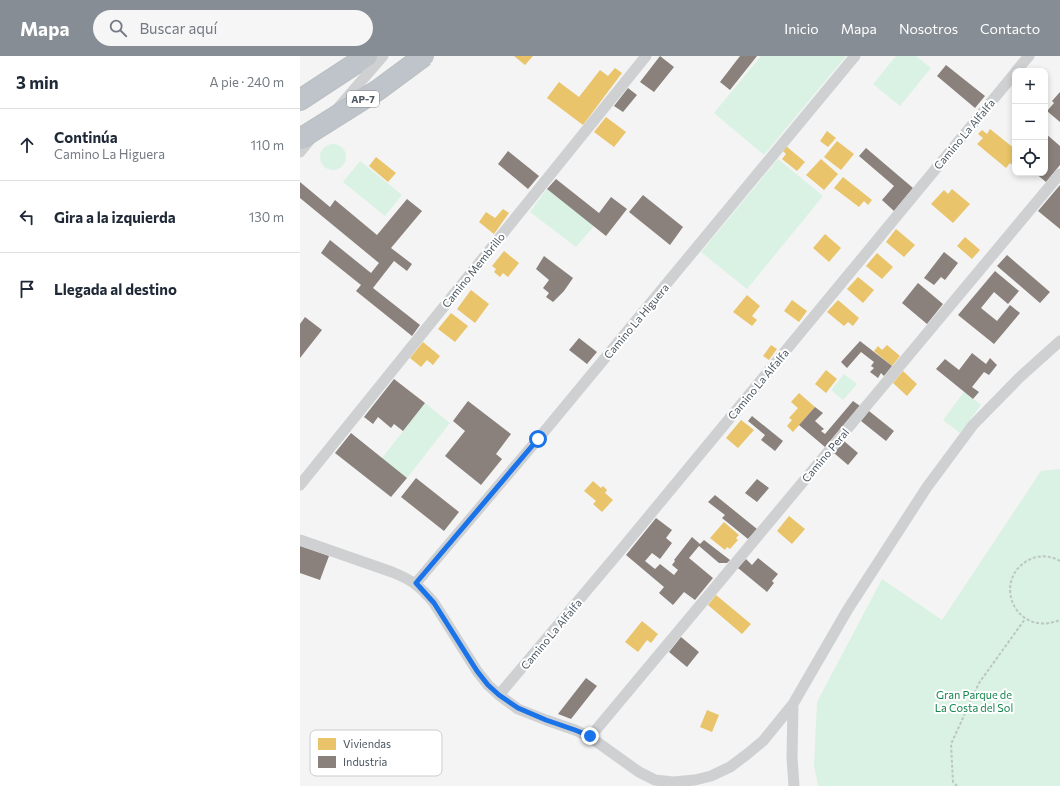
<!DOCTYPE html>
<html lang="es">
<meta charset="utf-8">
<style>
:root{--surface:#fff;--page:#f6f6f7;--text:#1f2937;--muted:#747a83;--line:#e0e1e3;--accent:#868d94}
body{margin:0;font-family:Commissioner,sans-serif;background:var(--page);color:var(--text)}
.controls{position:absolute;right:12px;top:12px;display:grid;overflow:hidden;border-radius:8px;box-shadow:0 2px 6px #0003}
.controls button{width:36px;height:36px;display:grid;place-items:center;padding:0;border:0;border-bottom:1px solid var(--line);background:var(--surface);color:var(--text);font:20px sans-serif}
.stop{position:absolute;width:12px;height:12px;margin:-9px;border:3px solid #1a73e8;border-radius:50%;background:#fff}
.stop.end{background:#1a73e8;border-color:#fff;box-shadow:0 1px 4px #0008}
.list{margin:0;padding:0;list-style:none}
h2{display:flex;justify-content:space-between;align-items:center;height:52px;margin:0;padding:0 16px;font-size:17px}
h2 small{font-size:13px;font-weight:400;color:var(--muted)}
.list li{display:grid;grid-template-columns:26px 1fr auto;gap:12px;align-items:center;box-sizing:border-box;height:72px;padding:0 16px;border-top:1px solid var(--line)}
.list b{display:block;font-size:15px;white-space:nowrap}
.list p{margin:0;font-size:13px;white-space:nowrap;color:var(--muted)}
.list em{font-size:13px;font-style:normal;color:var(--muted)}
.icon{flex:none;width:22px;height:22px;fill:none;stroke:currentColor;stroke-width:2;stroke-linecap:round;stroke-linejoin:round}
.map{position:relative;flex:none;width:760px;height:730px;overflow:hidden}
header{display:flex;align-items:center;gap:24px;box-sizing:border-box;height:56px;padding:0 20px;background:var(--accent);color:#fff}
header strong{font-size:19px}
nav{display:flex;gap:22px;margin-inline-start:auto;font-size:14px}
.search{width:280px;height:36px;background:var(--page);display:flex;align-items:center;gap:10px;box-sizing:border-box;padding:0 14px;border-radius:22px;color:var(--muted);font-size:15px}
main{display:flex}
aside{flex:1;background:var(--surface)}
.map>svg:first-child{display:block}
.green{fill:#d9f2e3}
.homes{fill:#e9c46a}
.industry{fill:#8a817c}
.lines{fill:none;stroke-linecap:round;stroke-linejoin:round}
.motorway-casing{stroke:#b9bec3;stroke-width:22}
.path{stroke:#bcc7c4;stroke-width:2;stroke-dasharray:3 2;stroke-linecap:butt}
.minor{stroke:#ced0d2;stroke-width:11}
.motorway{stroke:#bec4c9;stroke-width:20}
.motorway-bridge-casing{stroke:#b9bec3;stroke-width:22;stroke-linecap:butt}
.motorway-bridge{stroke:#bec4c9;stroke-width:20}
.route{stroke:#1a73e8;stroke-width:5}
.labels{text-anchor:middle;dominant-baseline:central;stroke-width:4;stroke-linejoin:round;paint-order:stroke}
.shield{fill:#fff;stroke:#808990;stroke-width:1}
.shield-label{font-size:10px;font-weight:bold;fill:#4a5661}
.street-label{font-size:11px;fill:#4a5661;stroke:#fff}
.park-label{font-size:11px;fill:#17864f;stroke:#fff}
.key{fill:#fff;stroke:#c9ccd0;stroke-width:1}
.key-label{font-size:11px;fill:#4a5661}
</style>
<header>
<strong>Mapa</strong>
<div class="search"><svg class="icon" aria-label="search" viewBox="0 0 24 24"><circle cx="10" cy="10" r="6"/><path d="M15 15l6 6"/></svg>Buscar aquí</div>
<nav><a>Inicio</a><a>Mapa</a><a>Nosotros</a><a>Contacto</a></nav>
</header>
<main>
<aside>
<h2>3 min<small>A pie · 240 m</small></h2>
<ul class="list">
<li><svg class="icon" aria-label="ahead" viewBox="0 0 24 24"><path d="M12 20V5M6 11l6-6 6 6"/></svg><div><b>Continúa</b><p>Camino La Higuera</p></div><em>110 m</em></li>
<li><svg class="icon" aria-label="left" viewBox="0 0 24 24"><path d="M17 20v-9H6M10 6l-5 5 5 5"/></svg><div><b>Gira a la izquierda</b></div><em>130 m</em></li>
<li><svg class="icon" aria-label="arrive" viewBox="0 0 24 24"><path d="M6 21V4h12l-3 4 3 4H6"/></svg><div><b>Llegada al destino</b></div></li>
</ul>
</aside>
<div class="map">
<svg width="760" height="730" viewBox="0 0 760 730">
<rect width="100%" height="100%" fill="#f4f4f4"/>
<!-- green -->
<path class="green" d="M461,0H546L464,99L414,57Z
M596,0H616L631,12L600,50L573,28Z
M20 101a13 13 0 1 1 26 0a13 13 0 1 1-26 0Z
M478,103L523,140L447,233L401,196Z
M60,105L102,139L85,160L43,126Z
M247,133L294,170L276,191L230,156Z
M544,318L557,328L543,344L531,334Z
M664,336L681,349L660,377L643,364Z
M125,347L150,367L107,422L82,402Z
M760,413V730H518L514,709L517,646L582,523L642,564L741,415Z"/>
<!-- homes -->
<path class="homes" d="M214,0H233L225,9Z
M315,12L322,17L283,69L247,42L259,26L279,41L300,14L308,20Z
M306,61L326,76L314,91L294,76Z
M690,73L715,93V111L710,107L706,112L677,88L683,82L678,78L682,74L687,78Z
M527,75L536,82L528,91L520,85Z
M537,85L554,98L541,114L524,101Z
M486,90L505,106L497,115L482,103L486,98L483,95Z
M76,101L96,117L88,126L69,110Z
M521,103L538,118L524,134L506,119Z
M543,121L572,144L568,149L564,145L559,151L534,132Z
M652,133L670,148L653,167L631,148L644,134L648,138Z
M203,153L209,157L194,178L179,166L186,156L195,162Z
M596,173L615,189L604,201L586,186Z
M525,178L541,192L529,206L513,192Z
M665,181L680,194L672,203L657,190Z
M204,195L219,207L208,221L203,217L200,221L194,216L196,213L192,210Z
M577,197L593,211L582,223L566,210Z
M558,221L574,234L563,247L547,233Z
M171,234L189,248L175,267L157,253Z
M447,239L460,250L452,260L457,264L452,270L433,256Z
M492,244L507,255L499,266L484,255Z
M538,244L559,262L553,270L548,266L544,270L527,256Z
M151,257L168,270L155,286L138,273Z
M123,286L140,300L133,309L127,304L121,311L110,302Z
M471,289L477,293L469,304L463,300Z
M587,289L600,300L592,310L574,295L578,290L582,294Z
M526,314L537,323L526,337L515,328Z
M603,315L617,328L607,340L593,327Z
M499,337L515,351L493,376L487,370L492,364L489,362L498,352L491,346Z
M441,364L454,374L438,392L426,382Z
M293,425L301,432L303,430L307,434L305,437L313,444L302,456L293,448L296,445L284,435Z
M489,460L505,473L492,488L477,475Z
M424,466L439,479L436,482L438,484L430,493L427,491L425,494L410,482Z
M416,539L451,568L442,578L408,549Z
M342,565L358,578L351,587L347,584L338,596L325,586Z
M407,654L419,659L412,676L400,671Z"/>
<!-- industry -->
<path class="industry" d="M360,0L374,11L354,36L340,26Z
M440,0H457L430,34L420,26Z
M646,9L685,40L675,52L637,20Z
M328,32L337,39L323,56L314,50Z
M760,36V66L747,55L754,47L752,45Z
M745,77L760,90V109L746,126L735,117H745Z
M566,92L613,132L594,155L582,144L594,130L559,100Z
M208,95L239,120L228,133L198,108Z
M256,123L299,157L311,141L327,153L306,180L247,133Z
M0,126L30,151L35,144L77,179L107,143L122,155L91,192L112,208L107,215L94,205L73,232L120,269L112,280L56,235L61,229L21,197L30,184L71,217L79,207L0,142Z
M760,129V173L738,155Z
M343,139L383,171L370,189L329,156Z
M644,196L658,207L645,224L641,221L634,229L624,222Z
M707,199L750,236L740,247L697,210Z
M244,200L273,222L264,235L253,246L246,241L249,237L243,232L249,224L236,213Z
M695,215L719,235L708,248L694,236L681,252L697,265L710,249L720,257L694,288L658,259Z
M618,227L643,248L627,268L602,247Z
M5,261L22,274L0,302V268Z
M279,282L297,296L287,308L269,294Z
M560,285L592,310L584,320L581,317L578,322L570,316L574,312L571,310L574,306L561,296L547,312L541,306Z
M672,297L686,308L690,302L697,309L689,319L684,316L672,331L679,336L673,343L636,313L645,303L659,314Z
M94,323L125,347L103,375L94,368L91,372L78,361L73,368L64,361Z
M168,345L211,378L196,398L202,403L181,429L145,400L165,375L153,365Z
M553,345L560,350L525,391L499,369L515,351L523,357L515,365L524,373L521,375L525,378Z
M569,355L594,375L586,385L561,365Z
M452,360L483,385L475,395L461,384L465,379L448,365Z
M51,377L107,422L91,441L35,397Z
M544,385L558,397L548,409L534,397Z
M116,422L159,456L144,475L101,441Z
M457,423L469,432L457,446L445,437Z
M415,439L457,473L448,483L422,462L425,459L408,446Z
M356,462L372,474L366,482L372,487L360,503L352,497L345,505L355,513L360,508L374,519L378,514L372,509L375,505L374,504L392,481L400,488L404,484L430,504L427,507H419L399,490L389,502L413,522L395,544L384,536L373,549L359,537L364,531L326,499Z
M0,490L29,500L20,524L0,517Z
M458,502L478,518L472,525L474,527L467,536L438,512L446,503L452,509Z
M381,581L399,596L387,611L369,596Z
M286,622L297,630L271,663L258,658Z"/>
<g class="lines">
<!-- motorway casing -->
<g class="motorway-casing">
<path id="motorway" d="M0,44L67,0"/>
</g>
<!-- path -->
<path class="path" d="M760,505C752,500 741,499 733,502C689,520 714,583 760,564
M657,730L653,726L651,688L679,627L725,563"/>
<!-- minor -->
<path class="minor" d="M716,15L729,0
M38,52L83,0
M0,96L13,80
M0,429L346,0
M0,484L92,516C112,524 120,530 134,547L177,615L188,629L199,639L218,653L246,664L275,674L290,681L339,716L355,724L373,726L395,724L411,720L430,711L446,699L463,685L493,648
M116,527L238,383L555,0
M199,639L320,495L715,17
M290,681L760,118
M494,730L492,701L493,648L548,553L627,431L673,369L719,322L760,285"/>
<!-- motorway -->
<use href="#motorway" class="motorway"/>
<!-- motorway-bridge casing -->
<g class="motorway-bridge-casing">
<path id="motorway-bridge" d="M0,83L78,34L124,0"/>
</g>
<!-- motorway-bridge -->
<use href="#motorway-bridge" class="motorway-bridge"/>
</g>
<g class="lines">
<!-- route -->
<path class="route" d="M238,383L116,527L134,547L177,615L188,629L199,639L218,652L246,664L275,674L290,680"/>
</g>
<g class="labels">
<!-- shield labels -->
<rect class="shield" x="47" y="35" width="32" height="16" rx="3"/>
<g class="shield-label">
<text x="63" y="43">AP-7</text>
</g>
<!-- street labels -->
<g class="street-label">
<text transform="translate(664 78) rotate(-50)">Camino La Alfalfa</text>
<text transform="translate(173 214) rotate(-51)">Camino Membrillo</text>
<text transform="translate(336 265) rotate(-50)">Camino La Higuera</text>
<text transform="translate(458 328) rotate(-50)">Camino La Alfalfa</text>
<text transform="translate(525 399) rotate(-50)">Camino Peral</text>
<text transform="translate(251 578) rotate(-50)">Camino La Alfalfa</text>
</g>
<!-- park labels -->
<g class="park-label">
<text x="674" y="638">Gran Parque de<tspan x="674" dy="13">La Costa del Sol</tspan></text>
</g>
</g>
<!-- legend -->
<rect x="10" y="674" width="132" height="46" rx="6" class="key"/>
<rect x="18" y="682" width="18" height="12" fill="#e9c46a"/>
<rect x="18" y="700" width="18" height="12" fill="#8a817c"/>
<g class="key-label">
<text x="43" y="692">Viviendas</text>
<text x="43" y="710">Industria</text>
</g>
</svg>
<div class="controls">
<button>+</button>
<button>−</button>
<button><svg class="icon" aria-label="locate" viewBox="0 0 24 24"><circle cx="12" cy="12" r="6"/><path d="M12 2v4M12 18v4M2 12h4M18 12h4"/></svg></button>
</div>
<div class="stop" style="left:238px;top:383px"></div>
<div class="stop end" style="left:290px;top:680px"></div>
</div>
</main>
